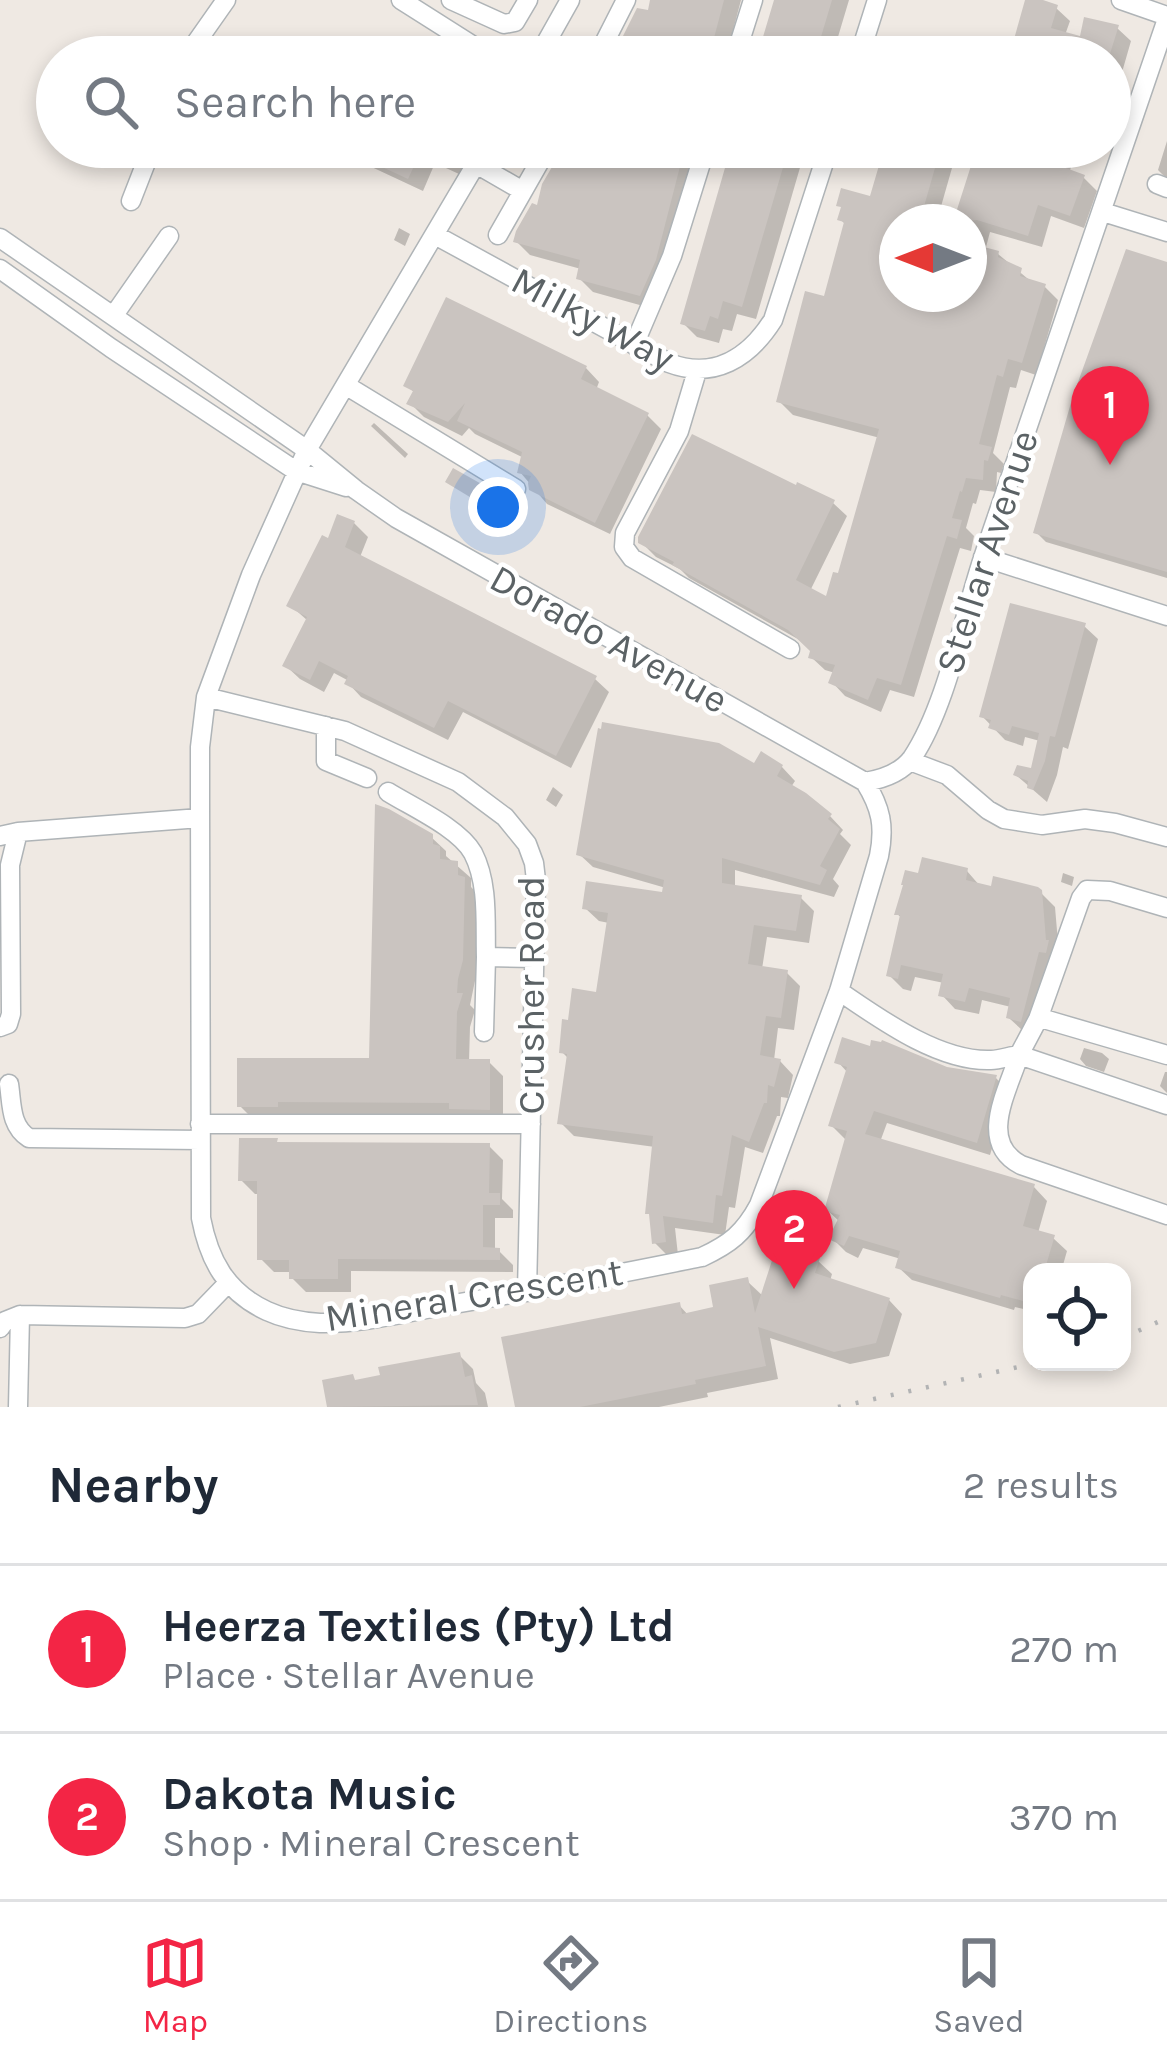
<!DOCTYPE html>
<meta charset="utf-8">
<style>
:root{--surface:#fff;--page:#f6f6f7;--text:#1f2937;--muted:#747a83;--line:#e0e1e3;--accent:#f32545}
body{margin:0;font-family:Karla,sans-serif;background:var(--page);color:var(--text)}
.controls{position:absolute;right:36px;bottom:36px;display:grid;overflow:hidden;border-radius:24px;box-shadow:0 6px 18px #0003}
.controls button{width:108px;height:108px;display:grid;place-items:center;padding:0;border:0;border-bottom:3px solid var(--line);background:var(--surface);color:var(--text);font:60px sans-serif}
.compass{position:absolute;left:879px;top:204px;width:108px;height:108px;border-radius:50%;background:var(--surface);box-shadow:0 6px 18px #0003;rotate:270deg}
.you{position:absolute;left:498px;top:507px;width:42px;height:42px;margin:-30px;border:9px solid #fff;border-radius:50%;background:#1a73e8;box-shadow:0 0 0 18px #1a73e833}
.badge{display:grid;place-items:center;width:78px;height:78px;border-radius:50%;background:var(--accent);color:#fff;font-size:39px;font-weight:700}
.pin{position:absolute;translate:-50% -99px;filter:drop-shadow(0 3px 6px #0008)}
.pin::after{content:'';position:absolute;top:63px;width:42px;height:36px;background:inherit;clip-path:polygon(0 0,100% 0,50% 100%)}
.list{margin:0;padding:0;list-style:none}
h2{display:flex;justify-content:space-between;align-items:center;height:156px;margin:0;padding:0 48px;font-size:51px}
h2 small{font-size:39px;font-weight:400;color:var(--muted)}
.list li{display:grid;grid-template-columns:78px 1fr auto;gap:36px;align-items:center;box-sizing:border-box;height:168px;padding:0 48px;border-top:3px solid var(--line)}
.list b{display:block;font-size:45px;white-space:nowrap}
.list p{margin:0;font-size:39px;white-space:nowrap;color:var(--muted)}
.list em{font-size:39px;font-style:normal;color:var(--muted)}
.icon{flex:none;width:66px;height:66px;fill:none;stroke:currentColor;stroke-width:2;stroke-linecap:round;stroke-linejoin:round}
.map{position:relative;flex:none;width:1167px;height:1407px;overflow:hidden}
.search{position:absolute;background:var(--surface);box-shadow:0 6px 18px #0003;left:36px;right:36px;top:36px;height:132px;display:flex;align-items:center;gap:30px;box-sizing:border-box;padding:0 42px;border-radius:66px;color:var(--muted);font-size:45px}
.sheet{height:492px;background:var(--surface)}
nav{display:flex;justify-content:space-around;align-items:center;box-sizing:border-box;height:168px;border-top:3px solid var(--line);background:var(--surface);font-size:33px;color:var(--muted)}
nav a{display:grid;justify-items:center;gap:6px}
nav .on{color:var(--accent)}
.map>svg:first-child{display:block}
.shadow{fill:#0003}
.building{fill:#cac4c0}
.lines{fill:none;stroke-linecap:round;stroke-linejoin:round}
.minor-casing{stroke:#afb4b7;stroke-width:21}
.minor{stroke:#fff;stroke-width:18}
.rail{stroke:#b2b3b4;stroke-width:4.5;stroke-dasharray:3 15;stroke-linecap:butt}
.labels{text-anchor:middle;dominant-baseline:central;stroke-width:9;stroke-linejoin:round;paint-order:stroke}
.street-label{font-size:39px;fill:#5b6265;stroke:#fff}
</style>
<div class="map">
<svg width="1167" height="1407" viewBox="0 0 1167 1407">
<rect width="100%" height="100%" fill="#efe9e3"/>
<!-- shadow -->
<path class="shadow" d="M653,0H741L726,57H623L650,14Z
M777,0H849L832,57H760Z
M1027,0L1056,8L1070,21L1065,35L1082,40L1117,28L1131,41L1112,107L1110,57H1010Z
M1167,141V179L1158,170Z
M339,147H456L454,151L465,162L459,174L435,163L423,191L348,156Z
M570,147H702L654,309L593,292L579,278L581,269L530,255L516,241L567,160Z
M734,147H806L756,319L737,314L732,331L723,329L719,343L697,337L683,323Z
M872,147H958L938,217L956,222H897V294H969V222H956L980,147H1078L1069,173L1083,177L1097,191L1084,228L1051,216L1042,247L990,232L985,251L998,254L1033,283L1044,286L1058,300L1036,375L1021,370L1016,388L1010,387L993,453L1004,464L1001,473L997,472L996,492L980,490L976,504L973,503L966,528L974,536L971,551L960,548L914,697L890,690L881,712L845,696L832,682L835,673L825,670L811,657L813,651L805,643L689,578L680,569L656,557L642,543L833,503L847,516L810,591L828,600L840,577L880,438L793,415L779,401L826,299L846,225L841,220L872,200L881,169L869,157Z
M399,228L410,234L405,246L394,240Z
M1167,266V578L1046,542L1036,532Z
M586,368L599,382L596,390L647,415L661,429L610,534L547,504L520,472L524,458L475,434L469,428L462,436L424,417L410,403L415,393L407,386Z
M374,423L408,454L405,458L371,426Z
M354,523L368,537L360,557L595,679L609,692L571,768L463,712L448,740L361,697L348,683L349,681L334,673L324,692L300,679L286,666L308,621L290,605L330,542Z
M1084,626L1098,639L1068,749L1063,747L1057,775L1047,802L1016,775L1033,772L1040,741L1025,737L1023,746L1005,740L982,716Z
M755,767H782L795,781L791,787L830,816L843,830L840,834L851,845L833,879L839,886L834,897L735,870V888L800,897L814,911L809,943L767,937L762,969L787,973L800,986L794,1030L778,1028L774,1060L780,1061L793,1075L788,1098L781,1097L780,1116H777L763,1153L745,1147L735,1208L729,1207L725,1235L675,1228L678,1255L668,1256L654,1242L655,1147L574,1136L561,1123L569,1059L562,1052L571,1023L599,995L609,923L599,921L585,908L664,896L666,888L593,867L579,854Z
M553,787L563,795L556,807L546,800Z
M431,837L446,851V856L471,878V887L478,894L476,976L470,1005L475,1010L470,1027L469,1062H489L503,1076V1122L459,1116L291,1115V1120H254L240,1106L372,1061Z
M967,871L980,886L1037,889L1055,907L1059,954L1034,1034L1023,1031L1009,1018L1011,1007L982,1000L979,1014L955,1009L942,995L944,983L915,977L911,991L903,989L889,975L903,919L897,914Z
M1063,873L1074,877L1072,886L1061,882Z
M1084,1048L1102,1053L1109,1059L1104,1072L1086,1066L1080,1059Z
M838,1062L946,1070L996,1078L1009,1092L990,1155L887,1123L880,1142L1034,1187L1047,1201L1038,1233L1053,1238L1067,1251L1061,1272H1032V1311L1015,1307L1014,1310L912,1280L898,1267L901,1259L863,1248L858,1258L846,1252L832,1238L840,1222L827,1210L847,1141L832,1126L848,1073Z
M1165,1072H1167V1093L1160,1086Z
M276,1141L281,1145L489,1146L503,1160L502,1199L513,1210V1218H495V1251H499L513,1265V1272L351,1271V1292H306L292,1278V1272H274L260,1258V1194H255L241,1180Z
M818,1261L832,1274L830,1281L889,1300L902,1314L889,1356L850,1364L770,1338L778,1379L707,1393L708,1397L659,1407H518L679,1305L689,1316L717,1310L747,1281L764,1297Z
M459,1355L473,1369L476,1383L485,1393L488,1407H330L326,1383H358Z"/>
<!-- building -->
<path class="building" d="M650,0H724L709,57H620L626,37L623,36L637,8L648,10Z
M774,0H832L815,57H757Z
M1025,0H1043L1058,5L1051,28L1080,36L1084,17L1119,25L1109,57H1009Z
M339,147H452L445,162L421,151L408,179Z
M567,147H685L656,260L640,296L576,279L580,260L513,242L516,231L532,203L537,205L542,184L559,155L565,157Z
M731,147H789L742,307L723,301L718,319L710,316L705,331L680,324Z
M869,147H941L923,210L952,218V222H897V294H969V243L999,251L998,257L1022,268L1020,276L1046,284L1022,363L1008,359L1003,377L997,375L979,444L992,447L988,461L984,460L983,480L966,478L962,492L960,491L952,518L962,520L957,539L947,536L901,685L877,678L868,700L828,683L835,665L808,658L810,651L788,630L672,565L674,562L638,543V537L692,434L796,485L797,482L835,500L796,580L826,596L833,572L838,573L879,429L776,402L805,291L824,296L844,222L837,220L841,207L836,206L841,188L870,196L880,162L866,157Z
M977,147H1060L1055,164L1085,175L1070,216L1038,205L1028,236L977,220L953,222Z
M1126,249L1167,262V572L1033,533L1073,396Z
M446,297L587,366L581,379L649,413L595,523L529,490L528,483L531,476L517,473L522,452L457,421L465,403L448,422L406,404L413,391L403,386Z
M453,468L512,501L503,517L445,482Z
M337,514L355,521L345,547L597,676L556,756L448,701L434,728L344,684L348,676L319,661L310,680L282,666L307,617L286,606L322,535L328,538Z
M1010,603L1086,623L1055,737L1050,736L1045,761L1033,790L1027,788L1028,781L1013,775L1017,765L1031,768L1039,733L1012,726L1009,735L988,728L991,720L979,717Z
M602,722L719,743L754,763L761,751L783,765L777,776L806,793L832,814L828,819L840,829L820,866L827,870L820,885L722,858V883L802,895L796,931L754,925L748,964L788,970L781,1018L766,1016L760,1055L781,1059L774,1087L768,1085L767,1103H764L749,1142L732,1135L722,1196L716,1195L713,1223L663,1216L666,1242L652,1244L649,1214H645L653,1136L557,1124L567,1054L559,1053L562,1019L568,1020L572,988L596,992L608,913L582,909L586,881L662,892L664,880L576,855L598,728L601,729Z
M375,804L389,809L433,834V844L440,846V859L458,861V875L465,877L463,960L458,979L457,993H463L457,1012L456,1059H490V1110L449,1109V1103L278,1102V1107H237V1058H369Z
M922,857L968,868L966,880L991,886L993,876L1038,887L1042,890L1046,940H1049L1046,953L1039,952L1021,1022L1006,1018L1010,998L969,988L965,1002L938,996L943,974L901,965L898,979L886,976L900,915H894L903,885H901L905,870L918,873Z
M842,1037L870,1046L871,1040L881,1042L882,1040L947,1067L997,1075L977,1143L874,1111L865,1134L1035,1184L1023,1226L1055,1235L1044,1272H1032V1284L1027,1283L1023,1301L1001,1295L1000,1298L895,1268L900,1251L849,1236L844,1246L828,1239L840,1215L824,1211L847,1131L828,1126L847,1067L834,1063Z
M239,1138H278L277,1142L490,1143L489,1193H500V1205H483V1247L500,1248V1260L338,1259V1279H289V1260H257V1181H238Z
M777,1245L820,1258L815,1273L890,1298L876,1343L834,1352L758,1327L766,1366L695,1380L696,1384L580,1407H515L501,1337L680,1302L682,1314L713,1307L709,1285L748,1277L755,1313Z
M460,1352L465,1377L472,1375L478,1405L327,1407L322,1380L353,1374L355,1380L380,1375L378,1367Z"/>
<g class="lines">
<!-- minor casing -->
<g class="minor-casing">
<path id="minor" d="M401,0L491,57
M451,0L504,24L515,22L528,0
M1121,0L1167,16
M186,57L226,0
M538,57L570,0
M597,57L626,0
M735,57L753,0
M859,57L877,0
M476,164L523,191
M1157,184L1167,188
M131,201L152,147
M1103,212L1167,232
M435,235L669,363C714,380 749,358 773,320L829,147
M498,235L548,147
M0,238L307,450L356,490L396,518L865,782C881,808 885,826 879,856L839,991L759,1205C744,1233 730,1244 702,1257C617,1274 533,1291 448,1305C407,1312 363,1324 320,1323C303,1322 282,1318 267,1311C226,1292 209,1260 201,1218L200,801V747L206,697L251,575L307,450L486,147
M0,269L111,348L296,471L346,487
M114,315L169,236
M634,345L672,256L706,147
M697,371L679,431L625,533L624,547L632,558L790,649
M347,386L516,489
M983,557L1167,616
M206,697L345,731L458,782L505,817L527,844L534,863L536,880L527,1292
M326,726V761L367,778
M910,761L947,775L988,810L1004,819L1042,825L1085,819L1115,823L1167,837
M865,782C883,779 901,773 912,758C947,706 964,613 985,552C1045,374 1108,197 1167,19
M388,792C412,807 459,828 473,853C489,884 485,923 486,957L534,958
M0,836L18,832L200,818
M839,991C880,1019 939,1062 991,1060C1000,1060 1010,1056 1019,1055C1008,1091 977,1142 1021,1165L1167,1215
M1038,1019L1081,898L1087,890L1110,891L1167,908
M0,1027L8,1024L11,1014L10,865L18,832
M484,1032L486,957
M1167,1055L1044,1019H1038L1019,1055L1167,1105
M9,1084C12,1104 10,1126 29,1138L200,1140
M200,1124H531
M0,1328L5,1321L20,1315L185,1318L198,1314L228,1283
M18,1407L20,1315"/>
</g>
<!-- minor -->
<use href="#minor" class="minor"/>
<!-- rail -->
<path class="rail" d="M1122,1338L1167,1318
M838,1407L1041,1362"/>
</g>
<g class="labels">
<!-- street labels -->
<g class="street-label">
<text transform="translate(593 319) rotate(28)">Milky Way</text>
<text transform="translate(987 552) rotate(-72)">Stellar Avenue</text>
<text transform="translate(609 639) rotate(29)">Dorado Avenue</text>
<text transform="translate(531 995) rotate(-90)">Crusher Road</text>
<text transform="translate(474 1295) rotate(-9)">Mineral Crescent</text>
</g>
</g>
</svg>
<div class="controls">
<button><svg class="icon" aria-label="locate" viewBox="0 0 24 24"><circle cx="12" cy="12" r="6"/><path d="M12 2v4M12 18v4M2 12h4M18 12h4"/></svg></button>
</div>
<svg class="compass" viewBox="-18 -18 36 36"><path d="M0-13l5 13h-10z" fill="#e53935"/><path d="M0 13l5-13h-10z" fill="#747a83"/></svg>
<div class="you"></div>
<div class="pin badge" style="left:1110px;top:465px">1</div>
<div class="pin badge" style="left:794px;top:1289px">2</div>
<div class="search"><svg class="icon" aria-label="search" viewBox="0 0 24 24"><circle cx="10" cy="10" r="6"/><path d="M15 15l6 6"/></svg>Search here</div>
</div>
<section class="sheet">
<h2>Nearby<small>2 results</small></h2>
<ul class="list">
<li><span class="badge">1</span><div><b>Heerza Textiles (Pty) Ltd</b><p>Place · Stellar Avenue</p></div><em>270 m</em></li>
<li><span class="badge">2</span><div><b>Dakota Music</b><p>Shop · Mineral Crescent</p></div><em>370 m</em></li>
</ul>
</section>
<nav>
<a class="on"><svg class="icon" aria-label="map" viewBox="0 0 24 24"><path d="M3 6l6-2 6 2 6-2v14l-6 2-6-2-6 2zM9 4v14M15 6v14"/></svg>Map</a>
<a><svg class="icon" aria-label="directions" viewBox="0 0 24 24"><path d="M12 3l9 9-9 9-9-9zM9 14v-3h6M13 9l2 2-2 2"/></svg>Directions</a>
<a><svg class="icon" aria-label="saved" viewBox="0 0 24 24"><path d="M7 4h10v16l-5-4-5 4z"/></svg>Saved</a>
</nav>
